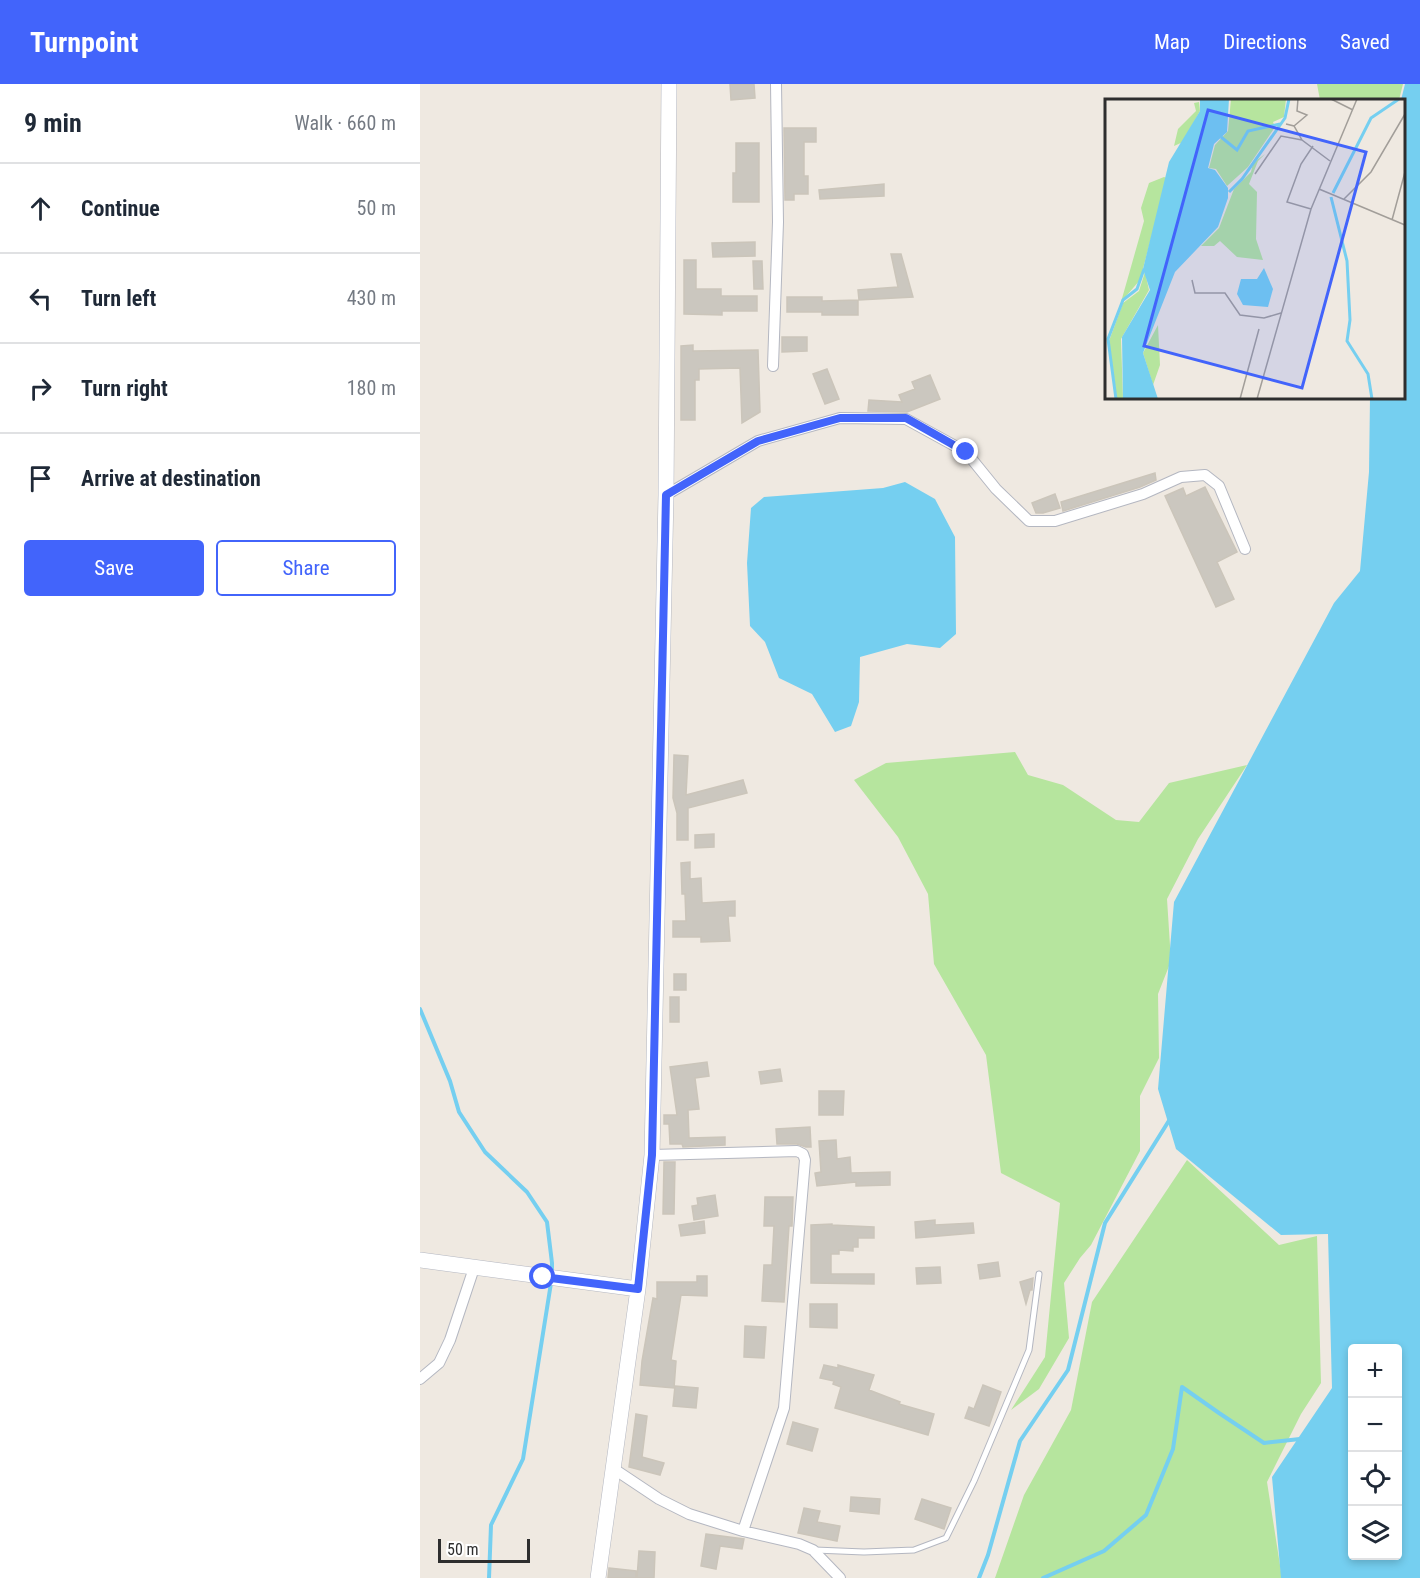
<!DOCTYPE html>
<meta charset="utf-8">
<style>
:root{--surface:#fff;--page:#f6f6f7;--text:#1f2937;--muted:#747a83;--line:#e0e1e3;--accent:#4264fb}
body{margin:0;font-family:"Roboto Condensed",sans-serif;background:var(--page);color:var(--text)}
.controls{position:absolute;right:18px;bottom:18px;display:grid;overflow:hidden;border-radius:6px;box-shadow:0 3px 9px #0003}
.controls button{width:54px;height:54px;display:grid;place-items:center;padding:0;border:0;border-bottom:2px solid var(--line);background:var(--surface);color:var(--text);font:30px sans-serif}
.scale{position:absolute;left:18px;bottom:15px;width:92px;box-sizing:border-box;padding-left:6px;border:3px solid #2e2e2e;border-top:0;font-size:16px;line-height:21px;white-space:nowrap;color:#2e2e2e;-webkit-text-stroke:4px #fff;paint-order:stroke}
.stop{position:absolute;width:18px;height:18px;margin:-14px;border:4px solid #4264fb;border-radius:50%;background:#fff}
.stop.end{background:#4264fb;border-color:#fff;box-shadow:0 2px 6px #0008}
.list{margin:0;padding:0;list-style:none}
h2{display:flex;justify-content:space-between;align-items:center;height:78px;margin:0;padding:0 24px;font-size:26px}
h2 small{font-size:20px;font-weight:400;color:var(--muted)}
.list li{display:grid;grid-template-columns:39px 1fr auto;gap:18px;align-items:center;box-sizing:border-box;height:90px;padding:0 24px;border-top:2px solid var(--line)}
.list b{display:block;font-size:22px;white-space:nowrap}
.list em{font-size:20px;font-style:normal;color:var(--muted)}
.actions{display:flex;gap:12px;padding:18px 24px}
.actions a{flex:1;padding:14px 0;border:2px solid var(--accent);border-radius:6px;text-align:center;font-size:21px;color:var(--accent)}
.actions .main{background:var(--accent);color:#fff}
.icon{flex:none;width:33px;height:33px;fill:none;stroke:currentColor;stroke-width:2;stroke-linecap:round;stroke-linejoin:round}
.map{position:relative;flex:none;width:1000px;height:1494px;overflow:hidden}
header{display:flex;align-items:center;gap:36px;box-sizing:border-box;height:84px;padding:0 30px;background:var(--accent);color:#fff}
header strong{font-size:28px}
nav{display:flex;gap:33px;margin-inline-start:auto;font-size:21px}
main{display:flex}
aside{flex:1;background:var(--surface)}
.map>svg:first-child{display:block}
.green{fill:#b6e59e}
.water{fill:#75cff0;fill-rule:evenodd}
.lines{fill:none;stroke-linecap:round;stroke-linejoin:round}
.stream{stroke:#75cff0;stroke-width:4}
.building{fill:#cbc7bf;stroke:#cbc5ba;stroke-width:1.5}
.lane-casing{stroke:#b4b7c1;stroke-width:7}
.street-casing{stroke:#b4b7c1;stroke-width:12}
.secondary-casing{stroke:#b4b7c1;stroke-width:16}
.lane{stroke:#fff;stroke-width:5}
.street{stroke:#fff;stroke-width:10}
.secondary{stroke:#fff;stroke-width:15}
.route{stroke:#4264fb;stroke-width:8}
.inset-river{fill:none;stroke:#75cff0;stroke-width:3}
.inset-road{fill:none;stroke:#a29e99;stroke-width:1.5}
.view{fill:#4264fb;fill-opacity:0.15;stroke:#4264fb;stroke-width:3}
.inset-edge{fill:none;stroke:#2e2e2e;stroke-width:3}
</style>
<header>
<strong>Turnpoint</strong>
<nav><a>Map</a><a>Directions</a><a>Saved</a></nav>
</header>
<main>
<aside>
<h2>9 min<small>Walk · 660 m</small></h2>
<ul class="list">
<li><svg class="icon" aria-label="ahead" viewBox="0 0 24 24"><path d="M12 20V5M6 11l6-6 6 6"/></svg><div><b>Continue</b></div><em>50 m</em></li>
<li><svg class="icon" aria-label="left" viewBox="0 0 24 24"><path d="M17 20v-9H6M10 6l-5 5 5 5"/></svg><div><b>Turn left</b></div><em>430 m</em></li>
<li><svg class="icon" aria-label="right" viewBox="0 0 24 24"><path d="M7 20v-9h11M14 6l5 5-5 5"/></svg><div><b>Turn right</b></div><em>180 m</em></li>
<li><svg class="icon" aria-label="arrive" viewBox="0 0 24 24"><path d="M6 21V4h12l-3 4 3 4H6"/></svg><div><b>Arrive at destination</b></div></li>
</ul>
<div class="actions"><a class="main">Save</a><a>Share</a></div>
</aside>
<div class="map">
<svg width="1000" height="1494" viewBox="0 0 1000 1494">
<rect width="100%" height="100%" fill="#efe9e1"/>
<!-- green -->
<path class="green" d="M897,0H983L979,16H900Z
M595,668L608,691L643,701L696,736L719,738L749,699L827,681L778,755L747,815L751,877L738,910L739,974L720,1012V1067L671,1161L660,1174L644,1199L649,1254L619,1305L591,1326L625,1273L640,1119L581,1089L566,971L514,880L508,810L478,753L434,696L466,679Z
M767,1076L859,1161L897,1152L901,1299L881,1330L847,1398L862,1494H575L604,1411L651,1326L672,1218Z"/>
<!-- water -->
<path class="water" d="M985,0H1000V1494H861L852,1393L912,1304L908,1150L861,1151L756,1065L738,1005L754,818L914,519L940,487L949,388L950,314H984V16H981ZM932,1264H978V1472H932Z
M485,398L515,415L535,453L536,550L520,564L487,560L440,573L439,618L431,642L415,648L392,610L359,594L345,558L330,542L327,479L331,424L344,413L463,404Z"/>
<g class="lines">
<!-- stream -->
<path class="stream" d="M0,925L30,997L39,1028L65,1068L107,1108L127,1138L132,1179V1191
M69,1494L71,1441L103,1375L131,1199
M559,1494L568,1471L600,1357L648,1286L685,1139L750,1035
M623,1494L684,1467L726,1431L753,1365L762,1303L799,1329L844,1359L880,1355"/>
</g>
<!-- building -->
<path class="building" d="M310,0H334L335,14L311,16Z
M364,44H396V58H384V92H388V110H374V116H365Z
M316,59H339V118H313V89H316Z
M464,100V112L400,115L399,106Z
M335,158V172L293,173L292,159Z
M471,170H481L493,213L439,216L438,206L478,203Z
M264,176H276V205H301V212H337V227H302V231L264,230Z
M333,177H342L343,205H334Z
M367,213H402V217L438,216V231H402V228H367Z
M362,253H387V267L362,268Z
M273,261V267L338,266L340,328L322,339L320,284L279,285V296H275V336H261V262Z
M407,285L419,315L405,320L393,290Z
M510,291L520,315L487,328L448,327L449,316L482,318L479,311L495,305L492,298Z
M735,389L736,396L720,403L643,427L641,418Z
M785,403L817,468L797,478L814,515L796,523L745,412L763,404L766,412Z
M635,410L640,424L623,429H616L612,419Z
M254,671L268,672L266,711L323,696L327,709L268,724V756H257V729L253,714Z
M294,750V763L275,764V751Z
M270,778V795L281,794L282,819L315,817V832H308L310,857L281,858V853H253V837H266L265,810H262L261,779Z
M254,890H266V906H254Z
M250,913H259V938H250Z
M287,978L289,992L275,994L279,1025L268,1026L269,1054L305,1053V1061L263,1063L262,1060H250L249,1040H244V1031H257L250,983Z
M360,985L362,997L341,1000L339,988Z
M399,1007H424L423,1031H399Z
M390,1043L391,1063H386L377,1060H357L356,1045Z
M416,1056L417,1075L430,1073L431,1089L470,1088V1101L436,1102V1098L397,1102L395,1089L401,1088L399,1057Z
M244,1078H255L254,1130H243Z
M295,1111L298,1132L274,1136L272,1122L278,1121L277,1114Z
M345,1113H373L372,1142H369L364,1218L342,1217L344,1181H352L354,1142H344Z
M515,1136V1141L553,1139L554,1149L496,1154L495,1138Z
M284,1137L285,1149L261,1152L259,1141Z
M412,1140V1141L454,1143V1154H438V1163H433V1167L419,1166V1170H411V1190H454V1200L391,1199V1141Z
M578,1178L580,1192L560,1195L558,1181Z
M520,1183L521,1199L497,1200L496,1184Z
M277,1192H287V1212L261,1211L251,1276L256,1277L254,1304L220,1301L222,1277L233,1214L237,1215V1198H277Z
M613,1194L612,1206H610L606,1220L600,1198Z
M390,1220H417V1244L390,1243Z
M325,1242L346,1243L344,1274L324,1273Z
M404,1281L418,1284V1281L454,1291L449,1306L480,1318L479,1320L514,1330L508,1351L415,1324L421,1303L413,1300L414,1297L400,1294Z
M563,1301L581,1308L569,1342L545,1334L549,1323L554,1325Z
M255,1302L278,1304L276,1324L253,1322Z
M216,1330L227,1332L222,1373L244,1379L240,1391L209,1383Z
M373,1338L398,1345L392,1367L367,1360Z
M431,1413L460,1415L459,1430L430,1427Z
M502,1415L531,1424L524,1445L495,1435Z
M384,1424L400,1427L397,1438L420,1442L417,1457L378,1449Z
M286,1450L324,1455L322,1465L300,1462L296,1485L281,1482Z
M219,1467L235,1468L234,1494H217Z
M189,1484L216,1487V1494H188Z"/>
<g class="lines">
<!-- lane casing -->
<g class="lane-casing">
<path id="lane" d="M395,1466L444,1468L494,1466L526,1454L554,1397L609,1266L619,1190"/>
</g>
<!-- street casing -->
<g class="street-casing">
<path id="street" d="M353,282L358,138L356,0
M246,411L338,357L420,334L486,335L546,368L576,405L609,437H635L723,410L761,393L785,391L799,402L825,465
M232,1071L377,1067L383,1070L385,1076L364,1324L323,1447
M0,1295L19,1279L30,1256L54,1184
M194,1385L239,1415L269,1430L323,1447L379,1460L393,1466L420,1494"/>
</g>
<!-- secondary casing -->
<g class="secondary-casing">
<path id="secondary" d="M0,1176L218,1205
M178,1494L218,1205L232,1071L246,411L249,0"/>
</g>
<!-- lane -->
<use href="#lane" class="lane"/>
<!-- street -->
<use href="#street" class="street"/>
<!-- secondary -->
<use href="#secondary" class="secondary"/>
</g>
<g class="lines">
<!-- route -->
<path class="route" d="M123,1193L218,1205L232,1071L246,411L338,357L420,334H486L546,368"/>
</g>
<!-- overview -->
<g transform="translate(685 15)">
<rect width="300" height="300" fill="#efe9e1"/>
<path d="M126,0H181L179,18L168,23L170,28L143,68L122,87L111,70L104,69L110,46L123,32ZM94,3L95,12L78,43L69,47L73,30L91,12L89,4ZM160,55L153,62L144,85L152,93L151,140L158,161L132,158L115,142L109,147H96L114,129L129,90L146,73L148,64ZM59,78L62,79L35,181L16,203L39,122L36,109L44,84ZM40,173L44,191L16,240L18,300H12L4,242L18,204L34,192ZM53,226L55,266L48,286L38,254Z" fill="#b6e59e"/>
<path d="M95,0H124L122,33L109,45L103,69L110,71L123,89V99L113,128L70,173L38,254L53,300H18L17,238L45,191L38,170L64,63L95,12ZM159,169L168,190L163,208L138,206L132,195L136,180H152Z" fill="#75cff0"/>
<path class="inset-river" d="M116,38L132,51L143,32L175,25M124,93L137,80L180,19L184,0M228,94L266,19L294,0M226,98L242,162L245,221L242,242L263,275L267,300M11,300L3,240L18,201L32,190L39,170"/>
<path class="inset-road" d="M226,0L248,11M181,25L189,27L197,41L225,62M189,27L202,16L192,12L193,0M150,75L176,37L197,41M214,90L300,126M239,100L266,73L300,15M206,110L182,103L196,65L208,47M287,121L300,73M87,181L90,194H120L135,216L159,219L176,214M135,300L154,230M152,300L206,110L252,0"/>
<path class="view" d="M103,11L261,53L197,289L39,247Z"/>
<rect width="300" height="300" class="inset-edge"/>
</g>
</svg>
<div class="controls">
<button>+</button>
<button>−</button>
<button><svg class="icon" aria-label="locate" viewBox="0 0 24 24"><circle cx="12" cy="12" r="6"/><path d="M12 2v4M12 18v4M2 12h4M18 12h4"/></svg></button>
<button><svg class="icon" aria-label="layers" viewBox="0 0 24 24"><path d="M12 4l9 5-9 5-9-5zM3 14l9 5 9-5"/></svg></button>
</div>
<div class="scale">50 m</div>
<div class="stop" style="left:123px;top:1193px"></div>
<div class="stop end" style="left:546px;top:368px"></div>
</div>
</main>
